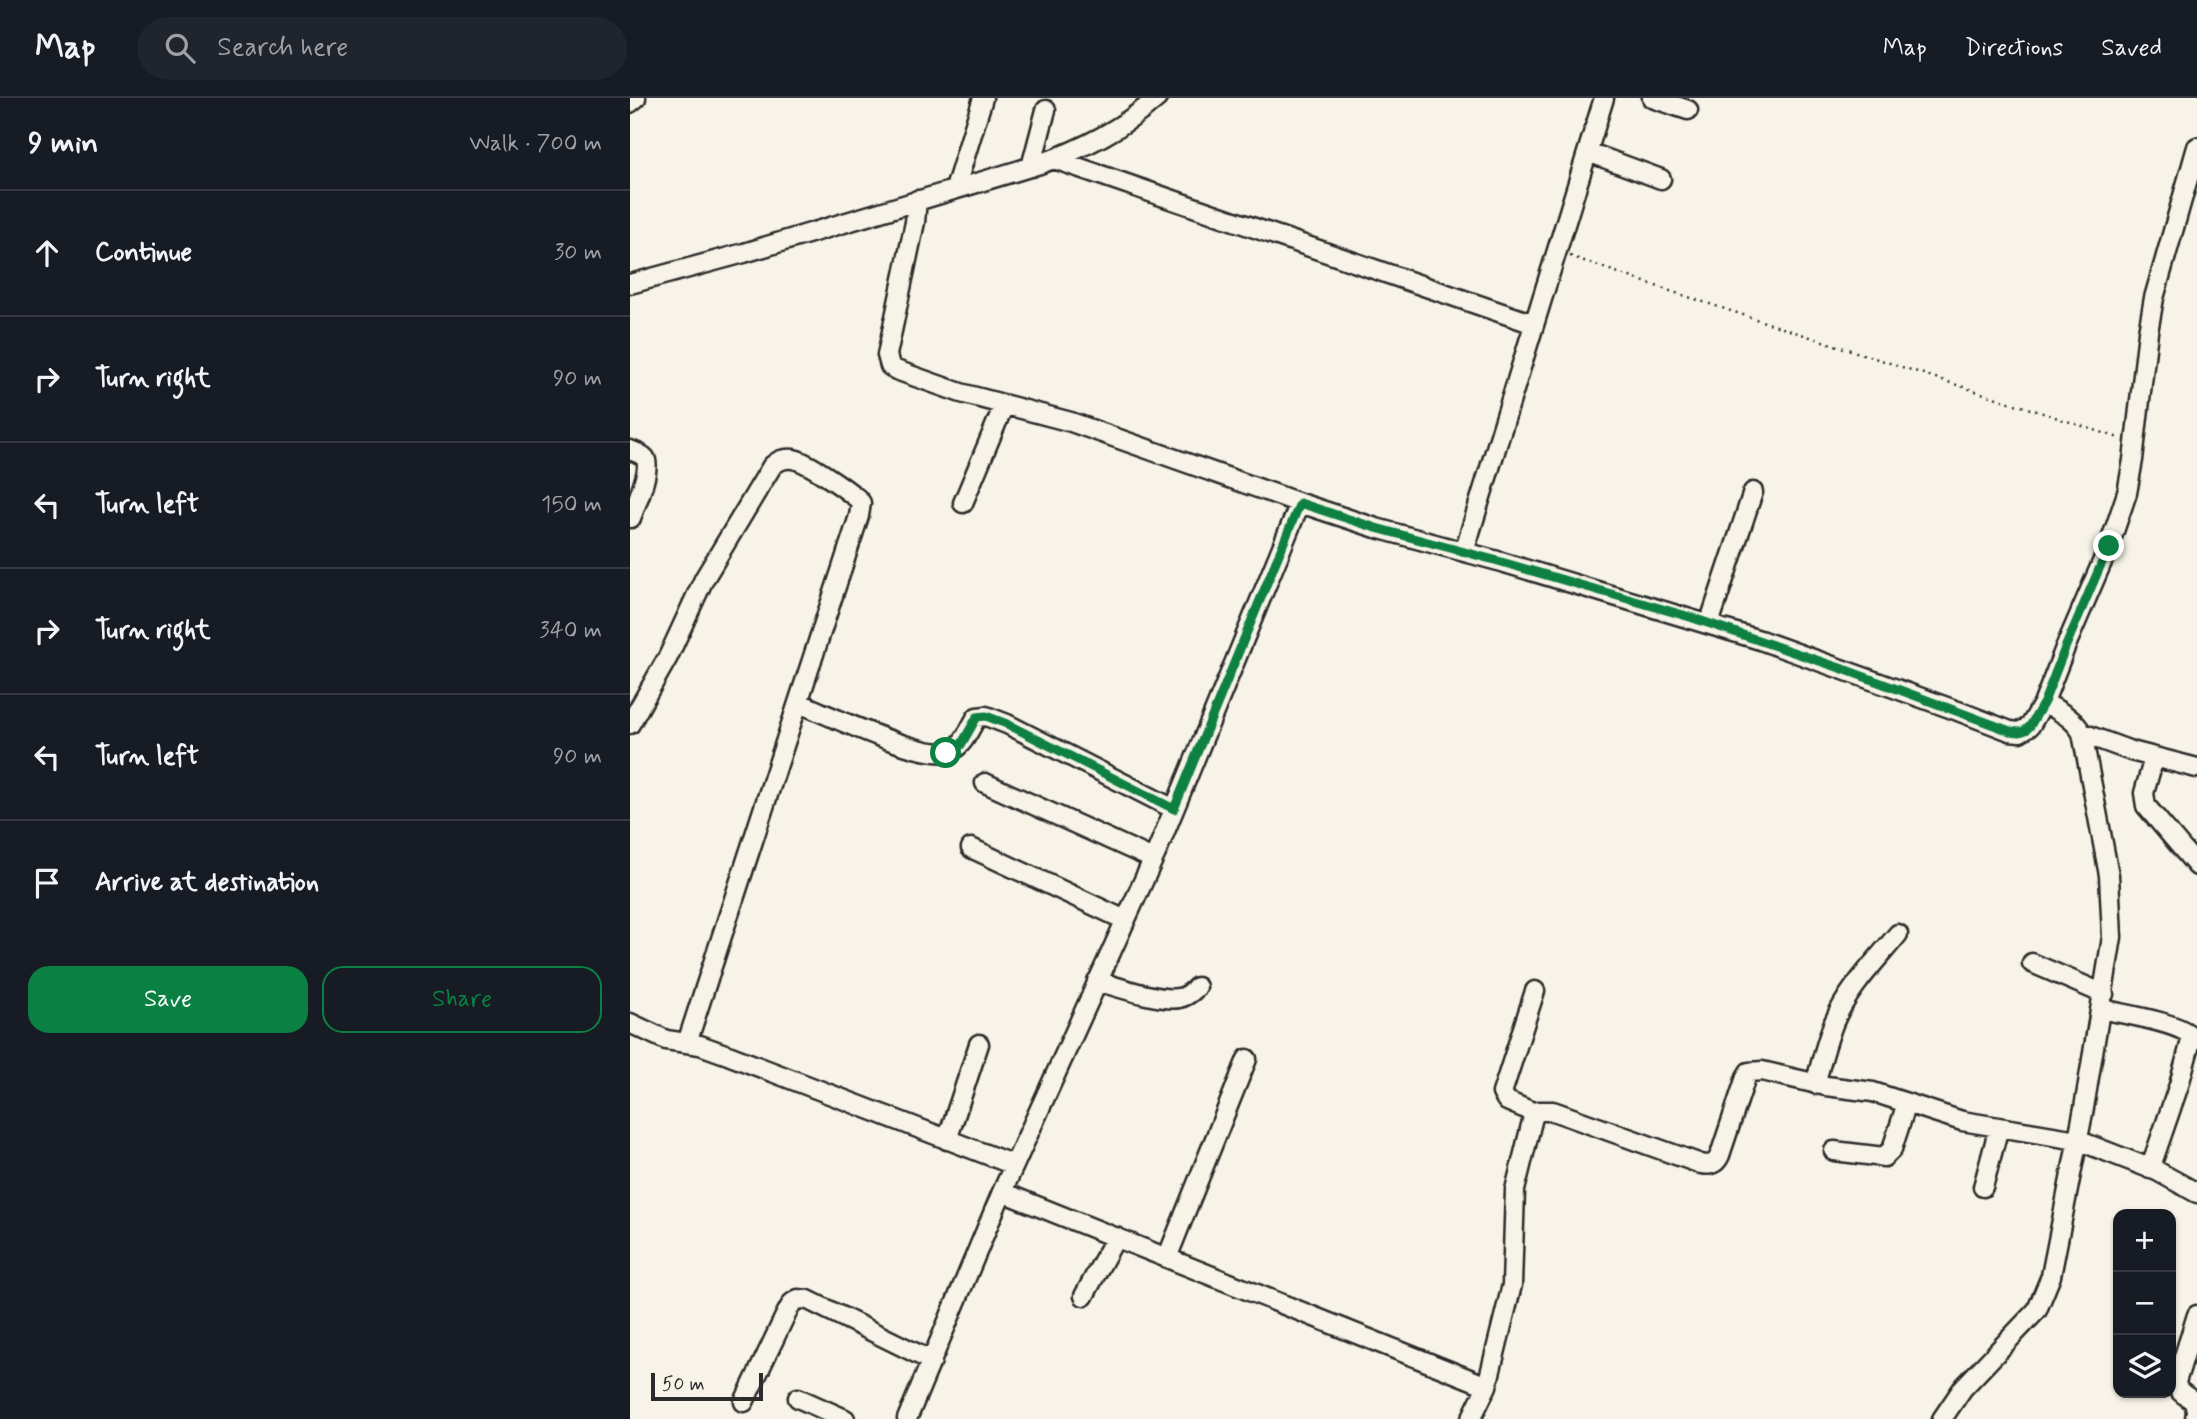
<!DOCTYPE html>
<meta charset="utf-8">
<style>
:root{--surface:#171b24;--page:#20242c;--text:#f1f3f6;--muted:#9ea1a6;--line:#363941;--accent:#0b8043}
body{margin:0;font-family:Mynerve,sans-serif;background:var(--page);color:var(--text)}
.controls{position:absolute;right:21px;bottom:21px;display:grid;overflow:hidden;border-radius:14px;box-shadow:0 2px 5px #0004}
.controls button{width:63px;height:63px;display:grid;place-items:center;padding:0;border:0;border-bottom:2px solid var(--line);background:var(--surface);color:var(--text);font:35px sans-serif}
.scale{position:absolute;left:21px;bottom:18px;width:112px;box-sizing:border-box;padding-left:7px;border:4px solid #2b2b2b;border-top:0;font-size:19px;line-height:24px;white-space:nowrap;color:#2b2b2b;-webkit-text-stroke:5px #f7f3e8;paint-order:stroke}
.stop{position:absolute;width:21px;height:21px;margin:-16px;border:5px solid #0b8043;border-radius:50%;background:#fff}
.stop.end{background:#0b8043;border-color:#fff;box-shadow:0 2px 7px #0008}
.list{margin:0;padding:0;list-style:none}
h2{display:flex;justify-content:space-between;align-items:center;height:91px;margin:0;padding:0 28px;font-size:30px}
h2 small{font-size:23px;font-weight:400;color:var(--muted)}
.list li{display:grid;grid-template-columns:46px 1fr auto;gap:21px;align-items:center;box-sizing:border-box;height:126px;padding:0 28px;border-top:2px solid var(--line)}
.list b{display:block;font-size:26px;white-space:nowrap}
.list em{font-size:23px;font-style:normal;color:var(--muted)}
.actions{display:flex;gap:14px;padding:21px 28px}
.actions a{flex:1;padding:16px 0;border:2px solid var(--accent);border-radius:21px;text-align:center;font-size:24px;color:var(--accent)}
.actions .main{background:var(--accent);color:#fff}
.icon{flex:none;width:38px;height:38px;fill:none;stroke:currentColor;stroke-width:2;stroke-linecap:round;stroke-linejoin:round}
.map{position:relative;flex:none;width:1567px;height:1321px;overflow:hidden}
header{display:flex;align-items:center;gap:42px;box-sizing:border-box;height:98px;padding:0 35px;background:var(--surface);border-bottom:2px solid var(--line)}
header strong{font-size:33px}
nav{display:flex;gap:38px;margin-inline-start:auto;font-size:24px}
.search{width:490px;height:63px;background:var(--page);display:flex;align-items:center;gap:18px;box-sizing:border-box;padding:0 24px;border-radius:38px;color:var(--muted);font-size:26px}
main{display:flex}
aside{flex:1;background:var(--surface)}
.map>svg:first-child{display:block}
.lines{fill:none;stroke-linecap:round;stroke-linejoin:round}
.minor-casing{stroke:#2b2b2b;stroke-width:23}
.path{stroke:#2b2b2b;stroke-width:2.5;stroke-dasharray:2 5;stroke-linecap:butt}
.minor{stroke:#f7f3e8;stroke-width:18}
.route{stroke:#0b8043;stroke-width:9}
</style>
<header>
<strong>Map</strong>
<div class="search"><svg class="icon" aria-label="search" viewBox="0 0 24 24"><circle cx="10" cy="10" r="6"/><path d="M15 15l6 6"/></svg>Search here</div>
<nav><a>Map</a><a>Directions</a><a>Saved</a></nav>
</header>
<main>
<aside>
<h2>9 min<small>Walk · 700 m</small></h2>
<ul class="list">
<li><svg class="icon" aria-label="ahead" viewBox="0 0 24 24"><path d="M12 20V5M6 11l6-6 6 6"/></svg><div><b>Continue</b></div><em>30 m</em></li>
<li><svg class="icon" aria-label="right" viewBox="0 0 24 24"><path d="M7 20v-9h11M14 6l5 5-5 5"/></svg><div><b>Turn right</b></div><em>90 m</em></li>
<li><svg class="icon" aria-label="left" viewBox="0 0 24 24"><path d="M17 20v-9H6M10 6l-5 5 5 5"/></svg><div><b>Turn left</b></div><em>150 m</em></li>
<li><svg class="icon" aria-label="right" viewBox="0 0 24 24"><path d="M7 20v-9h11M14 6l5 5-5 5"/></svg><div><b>Turn right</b></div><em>340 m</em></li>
<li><svg class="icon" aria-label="left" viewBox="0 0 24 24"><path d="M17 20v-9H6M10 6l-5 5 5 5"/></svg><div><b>Turn left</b></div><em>90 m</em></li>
<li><svg class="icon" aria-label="arrive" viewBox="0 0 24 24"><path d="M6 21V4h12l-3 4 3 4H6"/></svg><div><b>Arrive at destination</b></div></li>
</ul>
<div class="actions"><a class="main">Save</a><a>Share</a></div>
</aside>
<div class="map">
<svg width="1567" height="1321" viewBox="0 0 1567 1321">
<rect width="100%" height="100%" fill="#f7f3e8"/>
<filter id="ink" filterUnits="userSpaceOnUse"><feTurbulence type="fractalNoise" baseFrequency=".0143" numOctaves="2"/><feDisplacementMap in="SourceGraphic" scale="14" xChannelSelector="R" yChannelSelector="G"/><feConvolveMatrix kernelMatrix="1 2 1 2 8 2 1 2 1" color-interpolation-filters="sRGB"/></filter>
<g filter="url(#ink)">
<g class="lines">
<!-- minor casing -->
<g class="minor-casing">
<path id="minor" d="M1022,0L1058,12
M0,5L6,0
M958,54L1031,81
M424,61L904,226
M401,69L416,12
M325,91L353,0
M287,102L285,124L257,257L260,268L266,272L331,295L441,324L670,405L746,430L868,463L1130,542L1328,613L1380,633L1390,634L1400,628L1414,604
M0,186L114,155L410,66C454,50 492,31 527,0
M0,352C5,354 12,356 15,360C22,371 5,408 1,420
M333,405L374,307
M834,454L974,0
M1079,526L1123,394
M169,605C197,616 296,664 321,653C335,646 339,631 347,619L356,618L377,626L544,711
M0,626L38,559L74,481L142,368C149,362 154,360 163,361C177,363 216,391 228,401L231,405L229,418L57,945
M1452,635L1501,653L1567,670
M1524,660L1514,695L1516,708L1567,768
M355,685L523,761
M341,750L495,822
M1402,865L1474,896
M467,883C488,889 528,903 549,900C556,899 562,894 567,889
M1471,911C1492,916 1549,924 1562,939L1549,987L1520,1071
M0,925L36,942L70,947L98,957L384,1067
M1185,986C1191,966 1196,944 1204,924C1218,891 1246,863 1268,836
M905,1015L877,1003L872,995L905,893
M317,1042L349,946
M1204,1053L1254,1059L1262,1051L1277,1005
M1353,1089L1369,1029
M372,1094L857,1288
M537,1160L617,961
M454,1198L486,1139
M168,1300L215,1321
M114,1304L156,1216L162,1205L168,1201L178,1202L302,1263
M277,1321L372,1094L527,753L670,405
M841,1321L857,1288L882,1187L885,1092L903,1019L908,1013H923L1071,1066C1081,1068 1086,1066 1090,1057L1116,979L1119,974L1132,973L1196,988L1243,994L1332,1023L1447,1042L1527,1073L1567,1095
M1312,1321L1333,1290L1407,1212L1421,1178L1454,1010L1482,839L1479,777L1452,635C1444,620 1428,613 1414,604L1435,550L1479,448L1497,395L1503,362L1518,234L1524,200L1567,49
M1565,1321L1566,1313L1564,1304C1557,1297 1547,1295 1546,1284L1567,1217"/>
</g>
<!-- path -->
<path class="path" d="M940,158L1043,194L1489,340"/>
<!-- minor -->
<use href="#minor" class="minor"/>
</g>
</g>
<g class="lines" filter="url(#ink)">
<!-- route -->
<path class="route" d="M316,655L331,647L347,619L356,618L377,626L544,711L670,405L746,430L868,463L1060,519L1216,572L1380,633L1390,634L1396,632L1400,628L1414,604L1435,550L1479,448"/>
</g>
</svg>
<div class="controls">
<button>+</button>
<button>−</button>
<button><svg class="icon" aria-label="layers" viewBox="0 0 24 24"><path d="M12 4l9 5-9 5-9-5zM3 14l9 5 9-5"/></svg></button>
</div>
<div class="scale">50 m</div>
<div class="stop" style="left:316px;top:655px"></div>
<div class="stop end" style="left:1479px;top:448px"></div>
</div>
</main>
